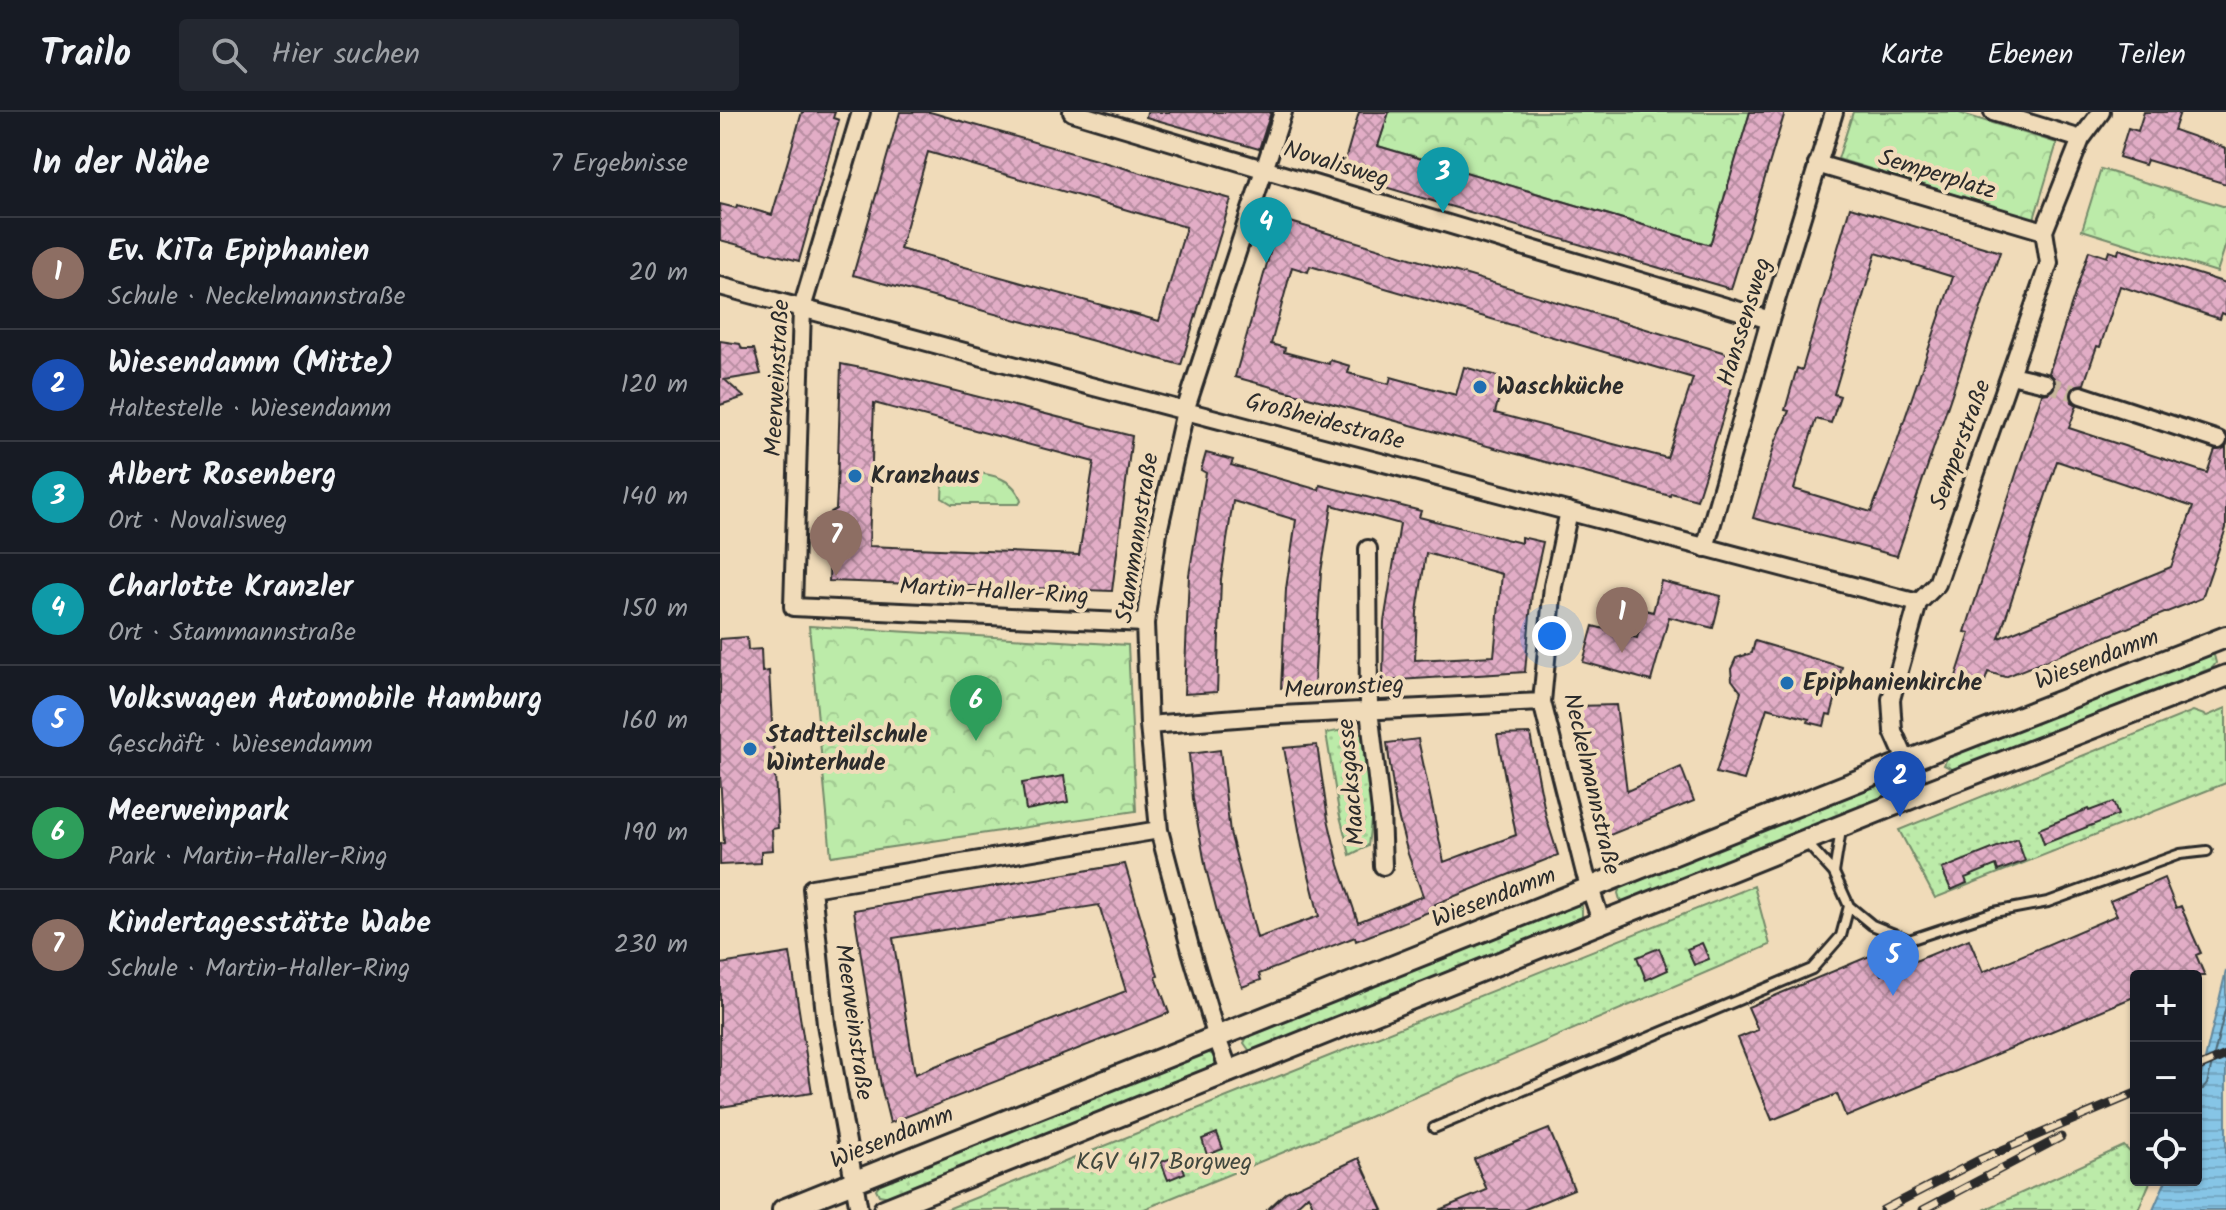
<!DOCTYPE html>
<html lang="de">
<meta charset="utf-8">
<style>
:root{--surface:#171b24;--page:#242831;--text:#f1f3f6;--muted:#9ea1a6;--line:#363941;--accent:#2563eb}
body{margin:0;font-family:Kalam,sans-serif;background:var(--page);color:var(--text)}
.controls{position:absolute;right:24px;bottom:24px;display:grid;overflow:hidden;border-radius:8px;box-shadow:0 2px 6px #0004}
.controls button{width:72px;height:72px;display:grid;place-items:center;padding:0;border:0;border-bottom:2px solid var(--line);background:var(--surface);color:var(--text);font:40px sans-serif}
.you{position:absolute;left:832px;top:524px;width:28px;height:28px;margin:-20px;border:6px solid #fff;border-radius:50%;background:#1a73e8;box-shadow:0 0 0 12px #1a73e833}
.badge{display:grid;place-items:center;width:52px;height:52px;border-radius:50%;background:var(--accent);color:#fff;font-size:26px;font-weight:700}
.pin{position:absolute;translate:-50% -66px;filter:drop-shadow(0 2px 4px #0008)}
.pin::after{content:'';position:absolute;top:42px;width:28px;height:24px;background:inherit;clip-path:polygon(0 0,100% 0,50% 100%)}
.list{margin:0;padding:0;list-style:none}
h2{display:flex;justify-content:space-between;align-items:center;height:104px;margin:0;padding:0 32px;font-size:34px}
h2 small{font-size:26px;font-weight:400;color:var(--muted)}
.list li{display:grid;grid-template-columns:52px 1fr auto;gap:24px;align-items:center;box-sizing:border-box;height:112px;padding:0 32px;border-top:2px solid var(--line)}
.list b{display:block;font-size:30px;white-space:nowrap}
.list p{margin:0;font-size:26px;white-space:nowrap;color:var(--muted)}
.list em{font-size:26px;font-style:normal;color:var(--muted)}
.icon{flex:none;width:44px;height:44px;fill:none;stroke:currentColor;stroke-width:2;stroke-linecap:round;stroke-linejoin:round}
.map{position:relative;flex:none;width:1506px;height:1098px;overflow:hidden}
header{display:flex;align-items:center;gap:48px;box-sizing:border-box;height:112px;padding:0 40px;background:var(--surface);border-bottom:2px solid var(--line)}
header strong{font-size:38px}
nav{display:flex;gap:44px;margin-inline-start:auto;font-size:28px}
.search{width:560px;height:72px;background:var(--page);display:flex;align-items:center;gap:20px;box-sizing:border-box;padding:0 28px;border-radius:8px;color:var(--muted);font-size:30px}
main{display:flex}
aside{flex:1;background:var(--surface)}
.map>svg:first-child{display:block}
.grass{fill:url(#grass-dots);stroke:#748b6a;stroke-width:2}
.park{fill:url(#park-crowns);stroke:#748b6a;stroke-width:2}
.water{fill:url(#water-rules);stroke:#62879b;stroke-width:2}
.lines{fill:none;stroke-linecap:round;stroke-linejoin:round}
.shore{stroke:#4f6976;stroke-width:2}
.building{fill:url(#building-cross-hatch);stroke:#2b2b2b;stroke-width:2;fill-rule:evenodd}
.minor-tunnel{stroke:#c9b89d;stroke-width:16;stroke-dasharray:16 8;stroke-linecap:butt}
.service-casing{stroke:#2b2b2b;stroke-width:14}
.minor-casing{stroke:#2b2b2b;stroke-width:22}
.tertiary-casing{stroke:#2b2b2b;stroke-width:26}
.service{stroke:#f0dbb9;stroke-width:8}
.minor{stroke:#f0dbb9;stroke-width:16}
.tertiary{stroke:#f0dbb9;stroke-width:20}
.rail-casing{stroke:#2b2b2b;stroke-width:9}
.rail{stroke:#f0dbb9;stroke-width:6;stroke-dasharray:18;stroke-linecap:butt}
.poi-dot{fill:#1f6fb2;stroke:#f0dbb9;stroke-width:3}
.labels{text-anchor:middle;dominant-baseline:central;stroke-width:8;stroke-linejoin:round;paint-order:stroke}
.street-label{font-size:24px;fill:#2b2b2b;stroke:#f0dbb9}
.poi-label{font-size:24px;font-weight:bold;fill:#2b2b2b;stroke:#f0dbb9;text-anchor:start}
.park-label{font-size:24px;fill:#41483e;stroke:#f0dbb9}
</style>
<header>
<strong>Trailo</strong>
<div class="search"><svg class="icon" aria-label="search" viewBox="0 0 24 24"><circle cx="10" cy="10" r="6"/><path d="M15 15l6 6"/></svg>Hier suchen</div>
<nav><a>Karte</a><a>Ebenen</a><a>Teilen</a></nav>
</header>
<main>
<aside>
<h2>In der Nähe<small>7 Ergebnisse</small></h2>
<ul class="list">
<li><span class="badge" style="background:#8d6e63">1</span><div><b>Ev. KiTa Epiphanien</b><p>Schule · Neckelmannstraße</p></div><em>20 m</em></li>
<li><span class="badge" style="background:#1a4fb4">2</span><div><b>Wiesendamm (Mitte)</b><p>Haltestelle · Wiesendamm</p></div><em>120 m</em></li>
<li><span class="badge" style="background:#0f9aa8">3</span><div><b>Albert Rosenberg</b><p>Ort · Novalisweg</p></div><em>140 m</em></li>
<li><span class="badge" style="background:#0f9aa8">4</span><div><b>Charlotte Kranzler</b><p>Ort · Stammannstraße</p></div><em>150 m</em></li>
<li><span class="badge" style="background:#3f7fe0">5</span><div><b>Volkswagen Automobile Hamburg</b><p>Geschäft · Wiesendamm</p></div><em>160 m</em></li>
<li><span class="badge" style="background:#2e9e5b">6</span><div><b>Meerweinpark</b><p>Park · Martin-Haller-Ring</p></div><em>190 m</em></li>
<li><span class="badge" style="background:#8d6e63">7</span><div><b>Kindertagesstätte Wabe</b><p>Schule · Martin-Haller-Ring</p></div><em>230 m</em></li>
</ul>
</aside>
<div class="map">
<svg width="1506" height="1098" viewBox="0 0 1506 1098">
<defs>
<pattern id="grass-dots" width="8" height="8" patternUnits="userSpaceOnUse" patternTransform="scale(2)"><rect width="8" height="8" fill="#bceba9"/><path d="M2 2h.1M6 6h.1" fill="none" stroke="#a2ca92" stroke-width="1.8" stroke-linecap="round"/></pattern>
<pattern id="park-crowns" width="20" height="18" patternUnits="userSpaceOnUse" patternTransform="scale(2)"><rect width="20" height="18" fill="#bceba9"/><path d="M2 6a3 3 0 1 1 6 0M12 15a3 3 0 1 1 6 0" fill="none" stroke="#a2ca92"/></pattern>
<pattern id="water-rules" width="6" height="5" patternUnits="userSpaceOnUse" patternTransform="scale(2)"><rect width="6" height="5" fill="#86c5e6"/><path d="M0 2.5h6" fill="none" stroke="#74a9c5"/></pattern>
<pattern id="building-cross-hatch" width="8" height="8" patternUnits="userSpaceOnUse" patternTransform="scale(2)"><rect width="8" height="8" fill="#e2adc6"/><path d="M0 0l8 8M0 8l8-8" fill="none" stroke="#b78da1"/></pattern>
</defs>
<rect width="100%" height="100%" fill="#f0dbb9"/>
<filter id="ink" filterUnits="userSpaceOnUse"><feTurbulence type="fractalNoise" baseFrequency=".0125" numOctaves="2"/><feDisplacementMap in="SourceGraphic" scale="16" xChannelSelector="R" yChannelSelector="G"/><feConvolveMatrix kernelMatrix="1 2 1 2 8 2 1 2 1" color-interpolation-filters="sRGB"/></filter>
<g filter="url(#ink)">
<!-- grass -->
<path class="grass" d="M1489,541L1494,543L1496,551L1492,556L1234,658L1224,653L1227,646Z
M1506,596V671L1215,786L1179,718L1473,599L1487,604Z
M636,616L642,623L653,691L648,734L630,743L619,700L606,621Z
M1167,668L1175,670L1178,678L1173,682L909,790L900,788L898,781L900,776Z
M1034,774L1050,833L630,1013L422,1098H225Z
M852,792L862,794V809L538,938H529L524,931L528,923Z
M487,940L496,944L495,956L170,1085L159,1083L156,1077L163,1068Z
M1404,1034L1416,1046V1068H1431L1418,1098H1264Z"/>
<!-- park -->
<path class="park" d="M669,0H1030L990,133L658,34Z
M1133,0H1236L1337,31L1314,107L1118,47Z
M1381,57L1506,95V132L1497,160L1362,118Z
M244,359C266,362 294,363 301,389L299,392H232L222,386L223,367L235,360Z
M89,514L408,533L416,699L111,744Z"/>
<!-- water -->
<path class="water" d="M1506,859V1098H1433L1446,1068H1476V985Z"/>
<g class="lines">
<!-- shore -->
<path class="shore" d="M1476,978L1483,977L1487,972L1506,894"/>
</g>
<!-- building -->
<path class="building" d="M82,0H115L113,6L119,8L79,149L0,128V92L16,96L17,93L52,103Z
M180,0H210L511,87L461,253L133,163ZM208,40L466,115L439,209L180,137Z
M427,0H551L539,37L426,5Z
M639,0H669L658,34L990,133L1030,0H1065L1011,177L621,62Z
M1424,0H1460L1454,18L1506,36V72L1427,48L1425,53L1399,45L1408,16L1418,19Z
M1130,95L1280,140L1177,444L1033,406L1055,331L1069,299L1065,298L1077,256L1082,258ZM1156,141L1233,165L1169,353L1151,400L1074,377L1096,307L1111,311L1120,284L1114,282Z
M564,108L1019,245L1010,283L977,388L951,381L950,384L515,265L555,123L559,124ZM590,154L973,266L947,346L775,301L784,266L744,255L736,283L671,265L669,272L628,261L630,254L610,248L609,252L564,240L565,236L551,232L572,155L588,160Z
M1399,137L1506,171V203L1502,201L1500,207L1400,174L1380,235L1377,234L1364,272L1354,274L1350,280L1352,290L1357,293L1349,316L1487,361L1495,338L1506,335V416L1482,486L1285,565L1268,560L1263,575L1254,572L1252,580L1233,574L1250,521L1245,520L1322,282L1329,281L1335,274V267L1329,261L1369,139L1387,145L1389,139L1398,142ZM1337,349L1473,395L1451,455L1279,526Z
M0,229L20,232L22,237H34L41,262L5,268L24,285L0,293Z
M121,252L161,260L412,324L392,479L109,469L111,400L116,397L117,378ZM154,291L374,350L359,443L149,434Z
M486,341L513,348L511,353L557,366L599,378L600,373L701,399L699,405L801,431V425L823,430L812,480L805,560L663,569L664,510L680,412L612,393L601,460L594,573L561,576L566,477L576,408L513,389L501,467L497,580L464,582L469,463L486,361L481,358ZM706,441L782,462L774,544L695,548L697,500Z
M941,469L1001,484L993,516L949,505L931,569L863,550L873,514L917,526L925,498L933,500Z
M27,525L28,538L41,537L42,560L49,559L58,716L52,717L53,738L41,739V751L0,753V732L4,731L0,662V527Z
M1035,529L1122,555L1119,566H1121L1111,603L1107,602L1104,614L1088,610L1089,607L1047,596L1024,668L996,661L1021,580L1012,568L1011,557L1016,546L1032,541Z
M896,593L907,679L961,655L974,689L885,725L863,638L857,594Z
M810,622L826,705L838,743L715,792L716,797L669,816L636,829L635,825L539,862L541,868L522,875L501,815L486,757L473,687L469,642L500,638L510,720L537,826L599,804L582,734L564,636L597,633L608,707L619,753L638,810L703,784L688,742L676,696L667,631L698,627L724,750L796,723L777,623Z
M344,664L348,690L306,698L302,671Z
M1393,690L1398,703L1324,732L1319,717L1368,697L1369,699Z
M1297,727L1305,749L1278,759L1276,753L1245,766L1247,771L1231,778L1222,757Z
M405,752L438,864L436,865L449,901L170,1011L161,974L134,798ZM379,793L406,879L195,962L173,826Z
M1444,766L1456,796L1461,794L1472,821L1481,841L1476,843L1485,864H1416V884L1126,1005L1117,982L1052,1008L1018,926L1038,918L1028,895L1152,843L1161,863L1249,827L1263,860L1397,803L1390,789Z
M982,831L989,847L974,853L967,837Z
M939,836L948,858L926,868L917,845Z
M70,841L92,981L0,995V852Z
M829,1017L854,1077L803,1098H719L767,1078L754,1047Z
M497,1021L503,1037L487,1043L482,1027Z
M459,1043L465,1061L448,1068L441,1050Z
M639,1046L663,1098H595L588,1083L572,1098H547L566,1080Z"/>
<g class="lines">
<!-- minor-tunnel -->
<path class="minor-tunnel" d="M1325,271L1361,283"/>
<!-- service casing -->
<g class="service-casing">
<path id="service" d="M1114,761L1121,718
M1129,794L1152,813L1189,828L1274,800L1328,790L1460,742L1487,739
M714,1016L1092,857L1121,824L1129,794L1114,761L1086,730"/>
</g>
<!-- minor casing -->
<g class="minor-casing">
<path id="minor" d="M141,0L82,196L73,495L425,511
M352,0L1050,208
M1273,0L1361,27
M1097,52L1324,119
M0,174L374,275L1198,491
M1291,263L1325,271
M1361,283L1498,328
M849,399L833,474L822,590L865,761L882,812
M985,436L1050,208L1114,0
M648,437L649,598L661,700L663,754
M429,613L542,604L822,590
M1201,682L1173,619L1171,587L1198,491L1217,472L1329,151L1324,119L1361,27L1381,0
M510,961L497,926L471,839L439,718L429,613L425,511L438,420L465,299L563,0
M139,1098L106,912L92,776L439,718"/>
</g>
<!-- tertiary casing -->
<g class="tertiary-casing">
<path id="tertiary" d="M63,1098L1185,650L1506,525
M164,1098L1201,682L1506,564"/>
</g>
<!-- service -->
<use href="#service" class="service"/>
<!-- minor -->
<use href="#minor" class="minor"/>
<!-- tertiary -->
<use href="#tertiary" class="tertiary"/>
<!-- rail casing -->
<g class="rail-casing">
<path id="rail" d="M1476,956L1506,943
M1163,1098L1259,1048L1416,981
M1203,1098L1341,1025"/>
</g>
<!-- rail -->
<use href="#rail" class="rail"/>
</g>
</g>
<!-- markers -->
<g class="poi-dot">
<circle cx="760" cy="275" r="8"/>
<circle cx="135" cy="364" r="8"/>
<circle cx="1067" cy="571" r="8"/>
<circle cx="30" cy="637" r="8"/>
</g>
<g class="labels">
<!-- street labels -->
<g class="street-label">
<text transform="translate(616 53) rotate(17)">Novalisweg</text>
<text transform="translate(1217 63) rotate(17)">Semperplatz</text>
<text transform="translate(1025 210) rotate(-73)">Hanssensweg</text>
<text transform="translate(58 266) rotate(-87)">Meerweinstraße</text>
<text transform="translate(605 310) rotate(15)">Großheidestraße</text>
<text transform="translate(1241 333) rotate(-70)">Semperstraße</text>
<text transform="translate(418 426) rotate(-81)">Stammannstraße</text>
<text transform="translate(274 480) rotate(3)">Martin-Haller-Ring</text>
<text transform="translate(1377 548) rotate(-21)">Wiesendamm</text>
<text transform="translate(624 576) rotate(-3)">Meuronstieg</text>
<text transform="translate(632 670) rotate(-95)">Maacksgasse</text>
<text transform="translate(871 672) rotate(77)">Neckelmannstraße</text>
<text transform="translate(774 786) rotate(-21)">Wiesendamm</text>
<text transform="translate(133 910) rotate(82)">Meerweinstraße</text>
<text transform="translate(172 1026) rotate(-22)">Wiesendamm</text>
</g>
<!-- poi labels -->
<g class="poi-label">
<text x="776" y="275">Waschküche</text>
<text x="151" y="364">Kranzhaus</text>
<text x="1083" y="571">Epiphanienkirche</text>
<text x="46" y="623">Stadtteilschule<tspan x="46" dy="28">Winterhude</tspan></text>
</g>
<!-- park labels -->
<g class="park-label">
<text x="444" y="1050">KGV 417 Borgweg</text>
</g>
</g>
</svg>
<div class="controls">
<button>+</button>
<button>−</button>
<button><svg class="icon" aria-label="locate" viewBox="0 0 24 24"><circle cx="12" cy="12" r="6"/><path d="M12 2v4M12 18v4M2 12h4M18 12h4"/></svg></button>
</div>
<div class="you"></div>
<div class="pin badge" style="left:902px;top:541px;background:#8d6e63">1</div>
<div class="pin badge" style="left:1180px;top:705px;background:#1a4fb4">2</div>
<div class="pin badge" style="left:723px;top:101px;background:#0f9aa8">3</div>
<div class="pin badge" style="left:546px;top:151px;background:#0f9aa8">4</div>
<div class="pin badge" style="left:1173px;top:884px;background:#3f7fe0">5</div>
<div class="pin badge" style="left:256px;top:629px;background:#2e9e5b">6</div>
<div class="pin badge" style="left:116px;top:464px;background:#8d6e63">7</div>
</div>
</main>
